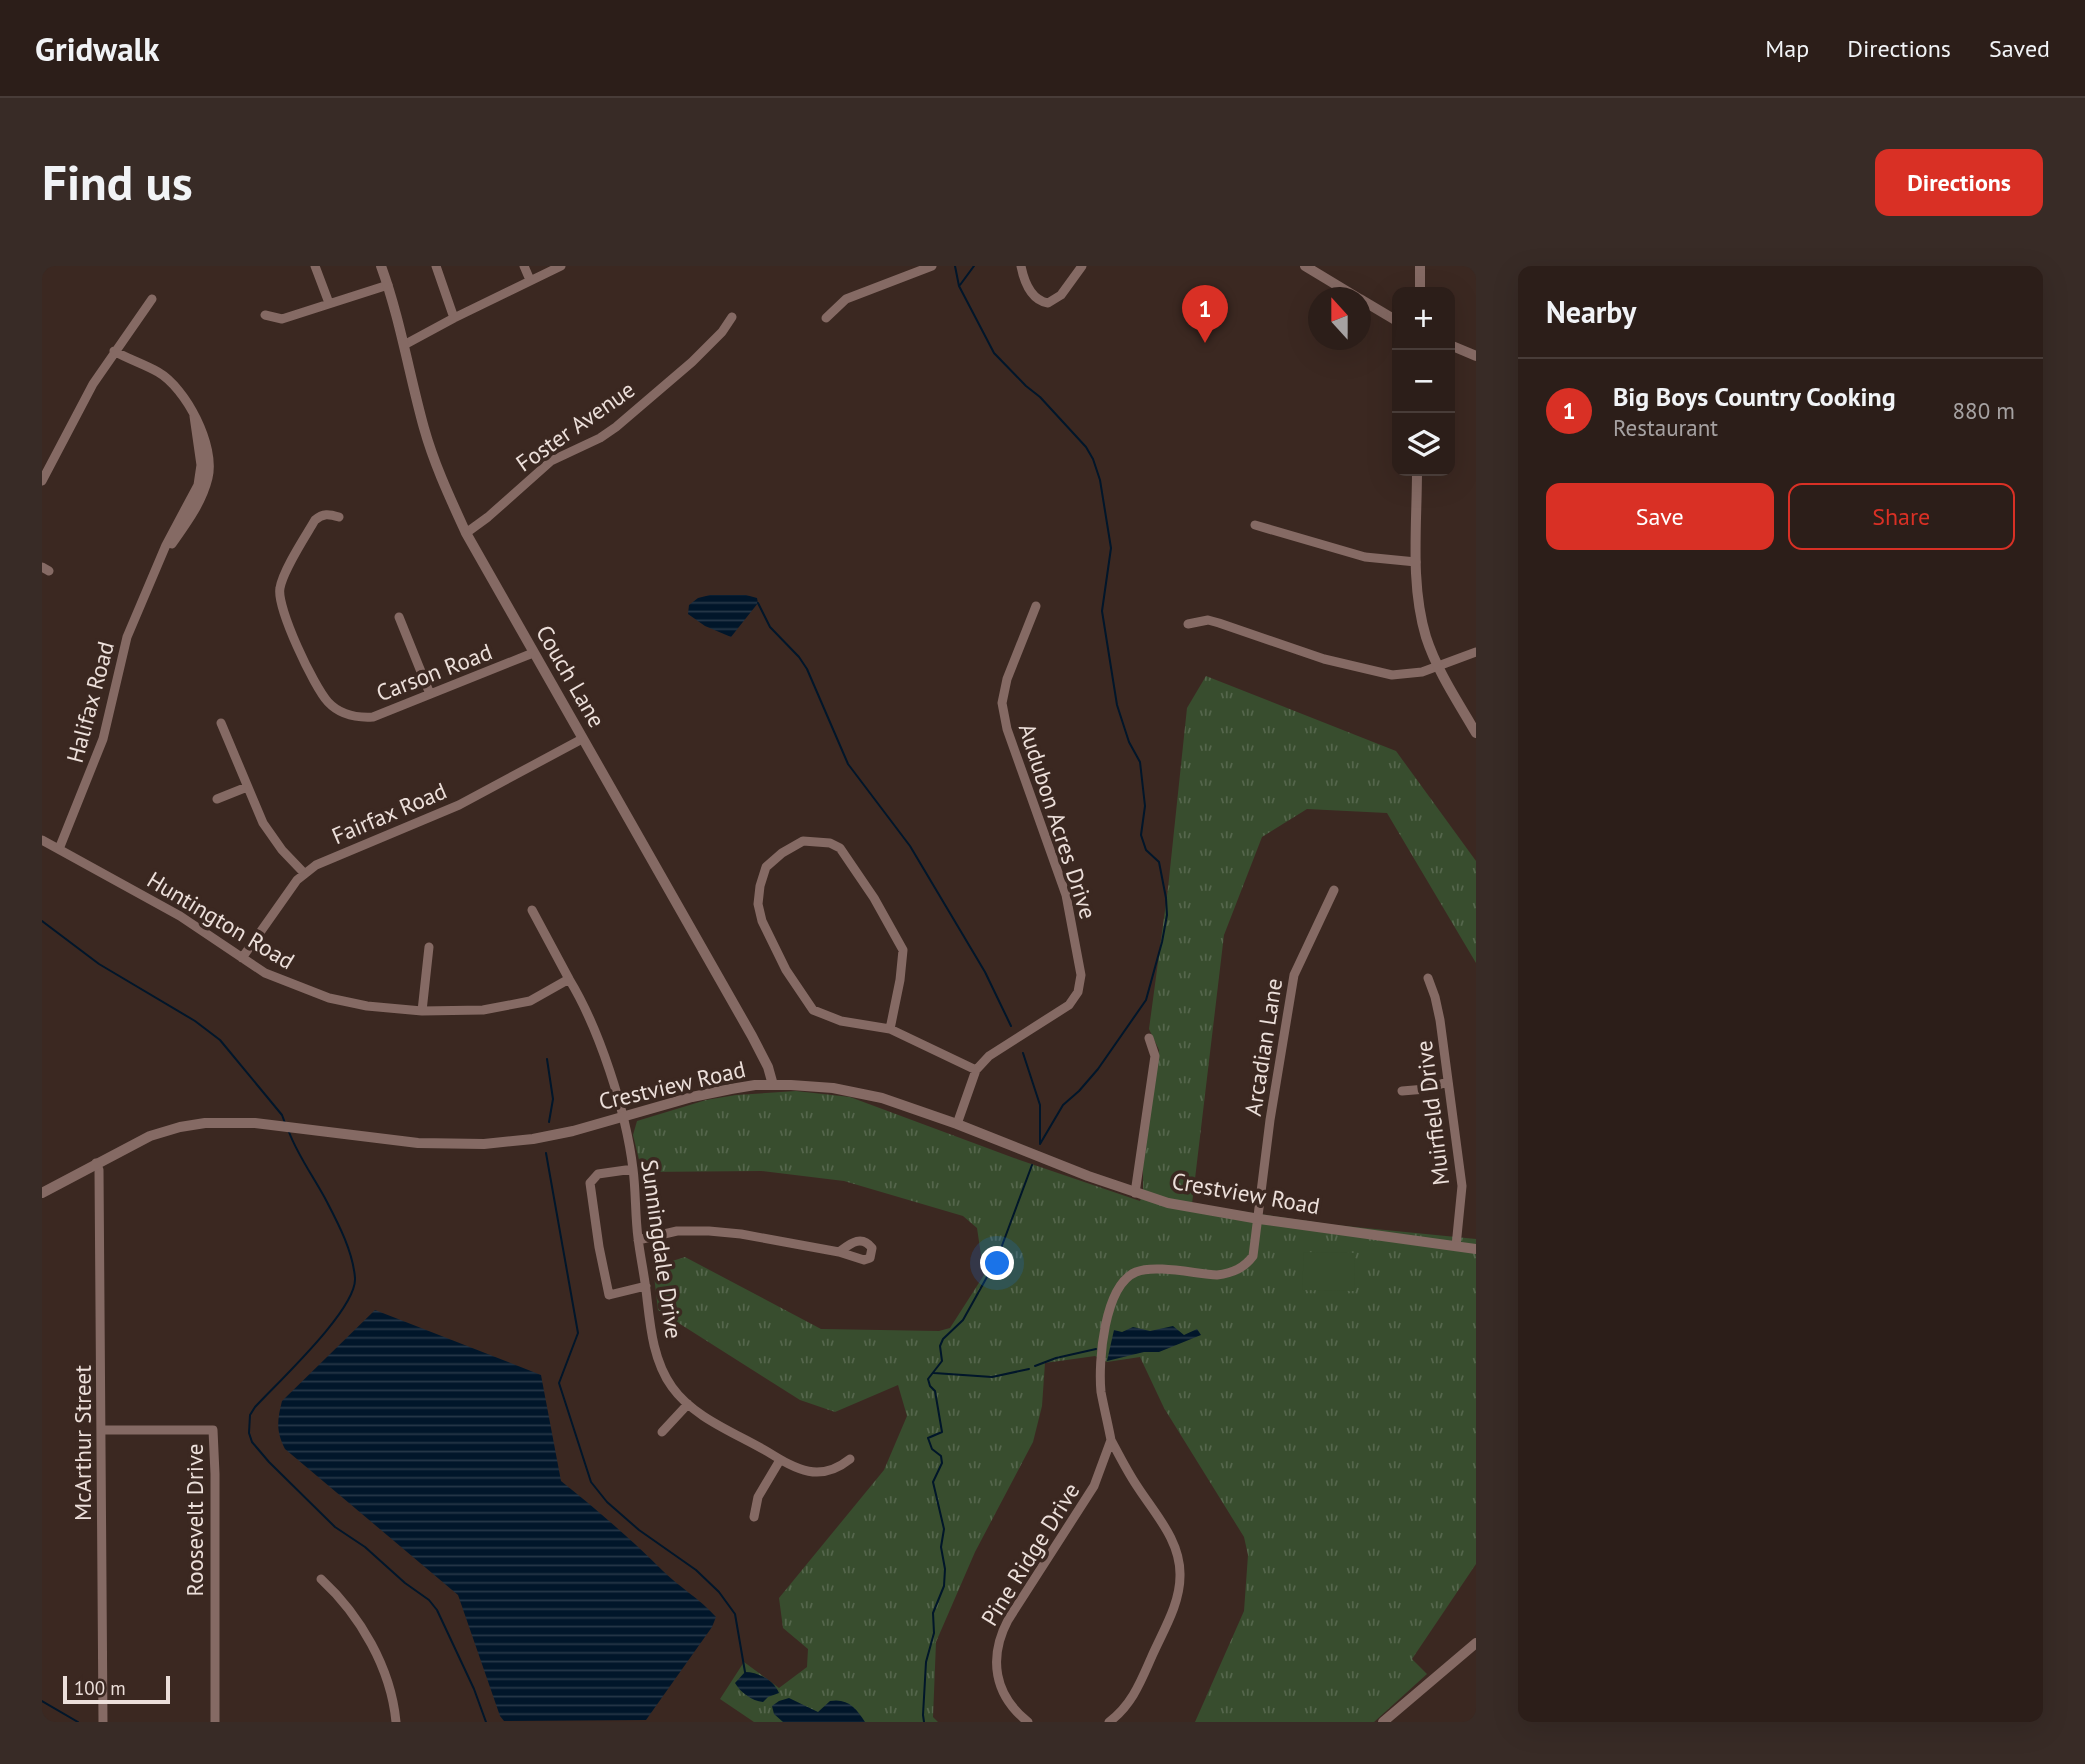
<!DOCTYPE html>
<meta charset="utf-8">
<style>
:root{--surface:#2c1e19;--page:#382b26;--text:#f1f3f6;--muted:#a6a2a2;--line:#483c38;--accent:#d93025}
body{margin:0;font-family:"PT Sans",sans-serif;background:var(--page);color:var(--text)}
.controls{position:absolute;right:21px;top:21px;display:grid;overflow:hidden;border-radius:14px;box-shadow:0 7px 28px #0002}
.controls button{width:63px;height:63px;display:grid;place-items:center;padding:0;border:0;border-bottom:2px solid var(--line);background:var(--surface);color:var(--text);font:35px sans-serif}
.compass{position:absolute;left:1266px;top:21px;width:63px;height:63px;border-radius:50%;background:var(--surface);box-shadow:0 7px 28px #0002;rotate:339deg}
.scale{position:absolute;left:21px;bottom:18px;width:107px;box-sizing:border-box;padding-left:7px;border:4px solid #ecdfda;border-top:0;font-size:19px;line-height:24px;white-space:nowrap;color:#ecdfda;-webkit-text-stroke:5px #3b2821;paint-order:stroke}
.you{position:absolute;left:956px;top:998px;width:24px;height:24px;margin:-18px;border:5px solid #fff;border-radius:50%;background:#1a73e8;box-shadow:0 0 0 10px #1a73e833}
.badge{display:grid;place-items:center;width:46px;height:46px;border-radius:50%;background:var(--accent);color:#fff;font-size:23px;font-weight:700}
.pin{position:absolute;translate:-50% -58px;filter:drop-shadow(0 2px 4px #0008)}
.pin::after{content:'';position:absolute;top:37px;width:24px;height:21px;background:inherit;clip-path:polygon(0 0,100% 0,50% 100%)}
.list{margin:0;padding:0;list-style:none}
h2{display:flex;justify-content:space-between;align-items:center;height:91px;margin:0;padding:0 28px;font-size:30px}
h2 small{font-size:23px;font-weight:400;color:var(--muted)}
.list li{display:grid;grid-template-columns:46px 1fr auto;gap:21px;align-items:center;box-sizing:border-box;height:105px;padding:0 28px;border-top:2px solid var(--line)}
.list b{display:block;font-size:26px;white-space:nowrap}
.list p{margin:0;font-size:23px;white-space:nowrap;color:var(--muted)}
.list em{font-size:23px;font-style:normal;color:var(--muted)}
.actions{display:flex;gap:14px;padding:21px 28px}
.actions a{flex:1;padding:16px 0;border:2px solid var(--accent);border-radius:14px;text-align:center;font-size:24px;color:var(--accent)}
.actions .main{background:var(--accent);color:#fff}
.icon{flex:none;width:38px;height:38px;fill:none;stroke:currentColor;stroke-width:2;stroke-linecap:round;stroke-linejoin:round}
.map{position:relative;flex:none;width:1434px;height:1456px;overflow:hidden;border-radius:14px}
header{display:flex;align-items:center;gap:42px;box-sizing:border-box;height:98px;padding:0 35px;background:var(--surface);border-bottom:2px solid var(--line)}
header strong{font-size:33px}
nav{display:flex;gap:38px;margin-inline-start:auto;font-size:24px}
.intro{display:flex;align-items:center;justify-content:space-between;box-sizing:border-box;height:168px;padding:0 42px}
h1{margin:0;font-size:49px}
.button{padding:18px 32px;border-radius:14px;background:var(--accent);color:#fff;font-size:24px;font-weight:700}
main{display:flex;gap:42px;padding:0 42px}
aside{flex:1;background:var(--surface);border-radius:14px;box-shadow:0 7px 28px #0002}
.map>svg:first-child{display:block}
.grass{fill:url(#grass-tufts)}
.pitch{fill:#384d2e}
.water{fill:url(#water-rules)}
.lines{fill:none;stroke-linecap:round;stroke-linejoin:round}
.stream{stroke:#01162a;stroke-width:2}
.minor{stroke:#856a64;stroke-width:9}
.tertiary{stroke:#856a64;stroke-width:10}
.labels{text-anchor:middle;dominant-baseline:central;stroke-width:7;stroke-linejoin:round;paint-order:stroke}
.street-label{font-size:23px;fill:#ecdfda;stroke:#3b2821}
</style>
<header>
<strong>Gridwalk</strong>
<nav><a>Map</a><a>Directions</a><a>Saved</a></nav>
</header>
<div class="intro"><h1>Find us</h1><a class="button">Directions</a></div>
<main>
<div class="map">
<svg width="1434" height="1456" viewBox="0 0 1434 1456">
<defs>
<pattern id="grass-tufts" width="24" height="20" patternUnits="userSpaceOnUse" patternTransform="scale(1.75)"><rect width="24" height="20" fill="#384d2e"/><path d="M3 7l-1-3M5 7V3M7 7l1-3M15 17l-1-3M17 17v-4M19 17l1-3" fill="none" stroke="#55664c"/></pattern>
<pattern id="water-rules" width="6" height="5" patternUnits="userSpaceOnUse" patternTransform="scale(1.75)"><rect width="6" height="5" fill="#01162a"/><path d="M0 2.5h6" fill="none" stroke="#263748"/></pattern>
</defs>
<rect width="100%" height="100%" fill="#3b2821"/>
<!-- grass -->
<path class="grass" d="M1164,410L1354,485L1434,595V697L1345,547L1265,543L1220,571L1182,669L1150,938L1293,959L1434,973V1298L1370,1393L1385,1408L1332,1456H1153L1202,1345L1206,1289L1202,1271L1122,1142L1098,1091L1065,1096L1053,1090L1003,1097L1000,1140L991,1176L933,1286L894,1376L891,1451L896,1456H712L678,1433L702,1396L737,1422L765,1401L766,1383L741,1362L737,1332L842,1204L865,1150L856,1119L793,1146L758,1134L616,1044L611,1001L643,991L779,1063L897,1065L908,1062L942,1009L935,962L921,950L802,915L719,905L600,906L591,869L595,855L664,834L694,829L754,825L808,831L972,892L1098,935L1101,925V893L1117,784L1107,763L1126,622L1145,442Z"/>
<!-- pitch -->
<path class="pitch" d="M1262,986L1313,987L1312,1025L1260,1024Z"/>
<!-- water -->
<path class="water" d="M668,329H704L715,332L716,337L689,371L663,360L646,348L647,339L656,332Z
M333,1044L499,1109L519,1215C554,1243 589,1273 621,1305C637,1321 657,1332 674,1351L670,1361L604,1454L462,1455L458,1450L416,1329L243,1183C234,1165 235,1155 240,1135Z
M1131,1060L1142,1069L1155,1063L1159,1069L1117,1086H1102L1065,1095L1072,1064L1080,1066L1091,1061L1108,1065Z
M703,1406C716,1406 732,1414 737,1427L726,1431L721,1436C710,1435 698,1426 693,1417Z
M747,1432L776,1446L788,1435C806,1432 814,1442 823,1456H741L732,1448L730,1440L737,1435Z"/>
<g class="lines">
<!-- stream -->
<path class="stream" d="M913,0L917,20L952,87L984,120L998,131L1044,181L1051,193L1058,214L1069,282L1060,345L1075,439L1087,476L1098,496L1103,540L1099,569L1104,584L1117,596L1124,632L1125,649L1120,676L1104,734L1056,803L1037,825L1021,839L998,878
M918,19L932,0
M716,337L728,361L757,391L765,403L806,498L868,580L943,706L969,760
M0,655L57,698L153,755L178,774L240,849L243,857
M981,787L998,839V877
M505,793L511,833L507,856
M247,866C256,890 273,913 285,936C297,959 311,986 313,1012C315,1043 236,1116 213,1141L208,1149L207,1167L210,1176L227,1196L293,1261L323,1281L363,1317L387,1334L395,1344L432,1423L444,1456
M504,887L536,1067L517,1117L549,1216L565,1236L597,1264L654,1304L677,1326L693,1348L703,1406
M993,1100L1014,1092L1054,1083
M892,1107L950,1111L987,1103
M0,1435L36,1456
M882,1456L881,1449L884,1396L892,1367L891,1347L902,1320L903,1303L899,1281L902,1263L891,1216L900,1197L899,1190L890,1183L886,1172L900,1166L893,1125L888,1120L886,1113L900,1095L898,1080L901,1073L921,1054L955,993L990,899"/>
<!-- minor -->
<path class="minor" d="M273,0L287,37
M394,0L412,52
M482,0L488,14
M979,0C982,15 989,34 1006,37L1019,29L1040,0
M223,49L240,53L346,19
M784,52L804,33L890,0
M362,79L412,52L519,0
M72,85C86,93 102,98 116,106C144,122 174,180 166,212C160,237 144,258 130,278
M0,215L51,118L110,33
M297,251C287,248 281,247 273,254C263,271 241,304 238,322C234,341 272,421 286,436C298,449 314,452 331,451L491,387
M1213,259L1323,291L1374,296
M424,267L446,251L509,195L558,172L574,161L650,96L680,66L690,51
M0,301L7,305
M357,351L388,428
M1146,358L1166,354L1177,357L1282,393L1350,409L1380,406L1434,386
M179,457L221,557L240,584L262,607
M175,533L205,521
M0,574L138,650L223,707L287,732L325,740L380,745L441,744L488,735L527,713C557,762 584,845 591,903C594,926 593,949 596,972C598,989 602,1007 604,1024C608,1057 610,1093 630,1121C652,1152 694,1167 726,1186C755,1204 778,1217 808,1193
M17,583L61,473L85,371L124,279L156,219L159,199L152,150
M490,644L527,713
M200,692L255,614L274,599L417,539L540,473
M1386,712L1393,731L1398,754L1420,920L1414,980
M380,745L387,681
M848,763L858,714L861,684L832,632L798,582L788,577L761,575L740,587L724,601L718,620L716,638L720,655L744,704L771,744L799,755L848,763L934,804
M1360,825L1384,823L1405,816
M915,858L934,804L947,790L1027,739L1036,726L1039,709L1024,629L965,463L960,437L965,413L994,340
M54,897L57,904L61,1456
M591,903L556,908L548,917L557,981L567,1029L604,1020
M1093,927L1113,790L1107,772
M596,974L635,965H667L699,968L797,986L822,994L828,992L830,982C819,968 808,978 797,986
M59,1164H171L173,1208V1456
M620,1166L646,1138
M1069,1174C1066,1158 1062,1142 1059,1126C1056,1096 1062,1019 1094,1006C1113,998 1154,1008 1175,1009C1191,1007 1202,1002 1211,990L1228,854L1252,709L1292,624
M712,1251L716,1231L738,1194
M279,1313C318,1349 349,1402 354,1456
M986,1456C952,1429 946,1392 966,1354L1052,1220L1069,1174C1077,1189 1085,1205 1095,1220C1113,1248 1139,1275 1138,1310C1138,1338 1121,1365 1110,1390C1099,1415 1090,1439 1067,1456"/>
<!-- tertiary -->
<path class="tertiary" d="M339,0C358,52 367,108 382,162C392,198 408,232 424,267L710,770L726,801L731,819
M1263,0L1316,32
M1378,0V26
M1318,33L1355,55
M1408,79L1434,90
M1375,205C1375,259 1368,318 1384,371C1395,405 1416,436 1434,467
M0,927L108,870L138,861L163,857H213L376,877L442,878L491,873L531,865L650,831L689,823L713,819H749L791,822L840,832L915,858L1046,910L1126,937L1217,953L1434,983
M1341,1456L1434,1377"/>
</g>
<g class="labels">
<!-- street labels -->
<g class="street-label">
<text transform="translate(533 160) rotate(-35)">Foster Avenue</text>
<text transform="translate(392 406) rotate(-21)">Carson Road</text>
<text transform="translate(529 410) rotate(60)">Couch Lane</text>
<text transform="translate(48 436) rotate(-75)">Halifax Road</text>
<text transform="translate(347 547) rotate(-23)">Fairfax Road</text>
<text transform="translate(1016 555) rotate(72)">Audubon Acres Drive</text>
<text transform="translate(179 654) rotate(31)">Huntington Road</text>
<text transform="translate(1221 781) rotate(-81)">Arcadian Lane</text>
<text transform="translate(630 819) rotate(-13)">Crestview Road</text>
<text transform="translate(1390 847) rotate(-97)">Muirfield Drive</text>
<text transform="translate(1204 927) rotate(10)">Crestview Road</text>
<text transform="translate(620 983) rotate(82)">Sunningdale Drive</text>
<text transform="translate(40 1177) rotate(-90)">McArthur Street</text>
<text transform="translate(152 1254) rotate(-90)">Roosevelt Drive</text>
<text transform="translate(988 1288) rotate(-58)">Pine Ridge Drive</text>
</g>
</g>
</svg>
<div class="controls">
<button>+</button>
<button>−</button>
<button><svg class="icon" aria-label="layers" viewBox="0 0 24 24"><path d="M12 4l9 5-9 5-9-5zM3 14l9 5 9-5"/></svg></button>
</div>
<svg class="compass" viewBox="-18 -18 36 36"><path d="M0-13l5 13h-10z" fill="#e53935"/><path d="M0 13l5-13h-10z" fill="#a6a2a2"/></svg>
<div class="scale">100 m</div>
<div class="you"></div>
<div class="pin badge" style="left:1163px;top:77px">1</div>
</div>
<aside>
<h2>Nearby<small></small></h2>
<ul class="list">
<li><span class="badge">1</span><div><b>Big Boys Country Cooking</b><p>Restaurant</p></div><em>880 m</em></li>
</ul>
<div class="actions"><a class="main">Save</a><a>Share</a></div>
</aside>
</main>
